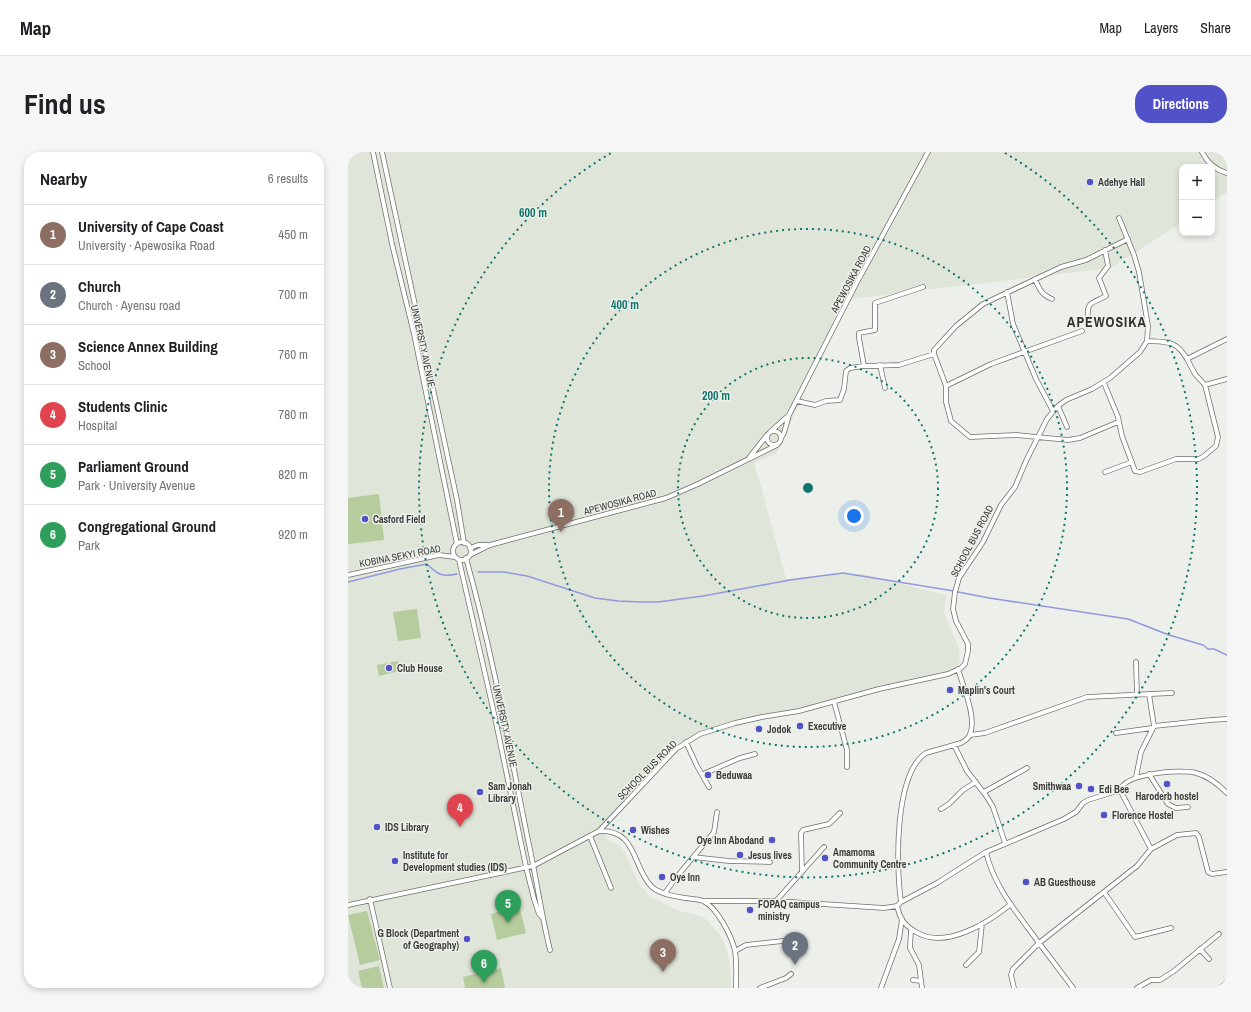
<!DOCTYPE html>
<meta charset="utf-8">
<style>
:root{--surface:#fff;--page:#f6f6f6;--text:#202124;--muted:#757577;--line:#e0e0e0;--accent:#5152c8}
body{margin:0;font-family:"Archivo Narrow",sans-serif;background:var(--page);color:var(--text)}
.controls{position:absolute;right:12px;top:12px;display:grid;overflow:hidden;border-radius:8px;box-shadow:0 2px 6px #0003}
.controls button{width:36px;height:36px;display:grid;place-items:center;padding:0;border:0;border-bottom:1px solid var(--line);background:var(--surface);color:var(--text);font:20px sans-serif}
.you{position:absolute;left:506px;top:364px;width:14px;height:14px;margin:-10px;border:3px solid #fff;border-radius:50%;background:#1a73e8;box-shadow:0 0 0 6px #1a73e833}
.badge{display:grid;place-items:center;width:26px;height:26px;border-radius:50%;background:var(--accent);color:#fff;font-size:13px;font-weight:700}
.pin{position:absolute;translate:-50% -33px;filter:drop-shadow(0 1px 2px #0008)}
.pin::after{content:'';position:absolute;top:21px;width:14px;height:12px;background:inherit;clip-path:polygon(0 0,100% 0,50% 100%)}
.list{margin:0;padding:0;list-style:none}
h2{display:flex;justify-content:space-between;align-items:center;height:52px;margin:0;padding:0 16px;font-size:17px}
h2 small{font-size:13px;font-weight:400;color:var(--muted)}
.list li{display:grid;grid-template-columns:26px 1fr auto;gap:12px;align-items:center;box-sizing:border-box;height:60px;padding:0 16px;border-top:1px solid var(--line)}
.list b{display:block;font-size:15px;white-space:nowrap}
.list p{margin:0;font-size:13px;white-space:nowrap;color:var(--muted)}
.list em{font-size:13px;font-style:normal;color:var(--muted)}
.map{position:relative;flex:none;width:879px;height:836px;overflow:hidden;border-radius:16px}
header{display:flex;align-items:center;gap:24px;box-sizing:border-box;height:56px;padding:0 20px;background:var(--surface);border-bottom:1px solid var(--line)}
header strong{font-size:19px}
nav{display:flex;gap:22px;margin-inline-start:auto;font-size:14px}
.intro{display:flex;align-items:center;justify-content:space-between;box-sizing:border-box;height:96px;padding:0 24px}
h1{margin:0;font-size:28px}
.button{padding:10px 18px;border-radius:16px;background:var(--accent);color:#fff;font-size:14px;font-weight:700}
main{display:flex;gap:24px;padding:0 24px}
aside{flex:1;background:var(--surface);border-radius:16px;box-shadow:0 2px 6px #0003}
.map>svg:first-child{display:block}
.built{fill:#dfe5d9}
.green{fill:#b6cc9d}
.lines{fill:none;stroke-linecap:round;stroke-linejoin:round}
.stream{stroke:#919add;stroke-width:1.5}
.minor-casing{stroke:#6e706b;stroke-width:5.5}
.minor{stroke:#fff;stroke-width:4}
.ring{fill:none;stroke:#0f766e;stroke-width:2;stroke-dasharray:2 4}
.poi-dot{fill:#5152c8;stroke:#edf0ea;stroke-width:1.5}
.labels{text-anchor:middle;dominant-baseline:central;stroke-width:3;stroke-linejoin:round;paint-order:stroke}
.poi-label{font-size:10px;font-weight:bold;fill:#3a3b39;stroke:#edf0ea;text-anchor:start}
.street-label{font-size:10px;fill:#3a3b39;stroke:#edf0ea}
.district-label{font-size:14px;font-weight:bold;letter-spacing:1px;fill:#2f312d;stroke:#edf0ea}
.centre{fill:#0f766e;stroke:#edf0ea;stroke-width:2}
.ring-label{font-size:12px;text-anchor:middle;font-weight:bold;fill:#0f766e;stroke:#edf0ea;stroke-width:3;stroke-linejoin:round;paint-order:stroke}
</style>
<header>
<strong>Map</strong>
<nav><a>Map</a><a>Layers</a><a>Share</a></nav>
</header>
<div class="intro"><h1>Find us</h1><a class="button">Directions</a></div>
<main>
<aside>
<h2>Nearby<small>6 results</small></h2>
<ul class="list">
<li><span class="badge" style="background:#8d6e63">1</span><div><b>University of Cape Coast</b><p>University · Apewosika Road</p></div><em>450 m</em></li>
<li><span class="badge" style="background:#6b7280">2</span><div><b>Church</b><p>Church · Ayensu road</p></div><em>700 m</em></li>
<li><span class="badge" style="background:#8d6e63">3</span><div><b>Science Annex Building</b><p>School</p></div><em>760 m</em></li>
<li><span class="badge" style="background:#e0444e">4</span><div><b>Students Clinic</b><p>Hospital</p></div><em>780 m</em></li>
<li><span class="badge" style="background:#2e9e5b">5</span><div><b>Parliament Ground</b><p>Park · University Avenue</p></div><em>820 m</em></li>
<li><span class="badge" style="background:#2e9e5b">6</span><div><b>Congregational Ground</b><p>Park</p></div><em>920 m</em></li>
</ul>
</aside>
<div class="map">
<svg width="879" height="836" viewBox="0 0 879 836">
<rect width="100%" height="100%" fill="#edf0ea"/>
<!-- built -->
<path class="built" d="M0,0H879V40L864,50V15H834V70L763,116L494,148L457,239L429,301L406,311L414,338L438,427L481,422H514L598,443L596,460L611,497L612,509L607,518L589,527L440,561L331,591L253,676L260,688L271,693L277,700L291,732L302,745L332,759L353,764L360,769L366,776L375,787L381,806L383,836H0Z"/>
<!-- green -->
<path class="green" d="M31,342L36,388L0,392V346Z
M69,457L73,486L50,489L45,460Z
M50,509L52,519L31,524L29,513Z
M171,753L178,781L149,788L143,762Z
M19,759L32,808L12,813L0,763Z
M31,814L36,836H14L10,819Z
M153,816L157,836H117L115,825Z"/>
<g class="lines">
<!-- stream -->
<path class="stream" d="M130,420H156L179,424L247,446L270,449L292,450H310L355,444L442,428L495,421L600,438L641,446L780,467L821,483L855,493L860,497H866L879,503
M0,430L52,417L79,412C90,423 94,425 109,422"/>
<!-- minor casing -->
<g class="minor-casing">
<path id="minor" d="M25,0L44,92L66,182L109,392
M34,0L109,348L116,391
M854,0C859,10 868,18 879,21
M687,127C691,137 694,143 704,147
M659,140L665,172L688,227L705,259
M740,164C738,149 748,150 758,144L751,126L760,114L757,98
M799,189C819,190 828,188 839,207L879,187
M532,213L537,236
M516,214L511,186V181L527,178V151L575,135
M756,231L770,265L774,284L787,319L792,320L828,307H851L856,304L868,294L870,285L857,233L847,222L839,207
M857,233L879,227
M598,234L643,212L734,179
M449,249L467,253L478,249L492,248L496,237L498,219L502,216L516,214L551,213L586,202
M710,254L719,275
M770,270L732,286L720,288L668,283L622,285L603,269L598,250V234L586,202V198L608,174L635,152L713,115L738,108L780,87
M419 286a7 7 0 1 1 14 0a7 7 0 1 1-14 0Z
M422,280L441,263
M433,286L436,281L441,263L507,134L580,0
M401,306L419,283
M757,320L784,310
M105 399a9 9 0 1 1 18 0a9 9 0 1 1-18 0Z
M122,396L130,393H140
M122,403L142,393L318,346L350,332L429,293
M118,406C144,499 161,594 180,688C188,724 193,761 202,798
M111,408L146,561L178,715L186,747L191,762L194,765
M0,423L91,403L107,405
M788,510L789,543
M486,550L499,598V615
M806,574C830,572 854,568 879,567
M768,581L804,576
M622,583L637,581L739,545L824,541
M338,590L349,614L361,635
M606,593L619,619L639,645L645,655L657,691
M355,622L392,606L407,602
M801,622L820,652L828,656L840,655
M788,625L793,600L806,574L801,542
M772,638L803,697
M636,640L679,616
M879,641C870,632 860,624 848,621C832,617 778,621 772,638L740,648L735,651L728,660L716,667L638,700C646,735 670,762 691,791L789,714L803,697L829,683L848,681L851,685L860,720L864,722L879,720
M593,657L601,652L615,638L628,630
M251,679L328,597L352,582L387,571L414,565L451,559L531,537L600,522L613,516L617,512L620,499V492L608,469L605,457L607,440L611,426L635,390L653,353L667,335L678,309L699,267L710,254L718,248L744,237L762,226L792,200L799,189L800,174L791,120L786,103L771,66
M242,684L263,736
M345,705L381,709L422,710
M454,720L453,681L455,678L481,672L492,661
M756,740L787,785L823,776
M317,741L327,727L366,680L369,660
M22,747L42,836
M355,749H428L536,756L549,754L553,750C548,715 546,622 578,601L613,591C617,589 621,586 622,582C629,566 615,534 610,517
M428,749L476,695
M553,750L589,731L638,700
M0,753L185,714L251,679C289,677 284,714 303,734C311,742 326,744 337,746C343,747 350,747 355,749C369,755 384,785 387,799C389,811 388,824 388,836
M549,754C550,758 552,764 554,768C558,774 563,777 568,780C597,798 640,771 663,752
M563,777L562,796L571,813L574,836
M852,797L861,807
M387,799L398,793L444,788
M618,813L631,800L634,772
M565,828L573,829
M412,836L438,826L443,822
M533,836L551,787L554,767
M666,836L663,823L665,817L691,791L725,836
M789,836L803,828H812L826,819L871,782
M873,836L879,830"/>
</g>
<!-- minor -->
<use href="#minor" class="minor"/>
</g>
<!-- distance rings -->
<g class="ring">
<circle cx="460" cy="336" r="130"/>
<circle cx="460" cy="336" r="259"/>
<path d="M657 1A389 389 0 1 1 263 1"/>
</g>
<!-- markers -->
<g class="poi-dot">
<circle cx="742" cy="30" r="4"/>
<circle cx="17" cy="367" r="4"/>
<circle cx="41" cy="516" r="4"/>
<circle cx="602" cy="538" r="4"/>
<circle cx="452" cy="574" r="4"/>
<circle cx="411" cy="577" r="4"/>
<circle cx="360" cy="623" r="4"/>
<circle cx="819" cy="632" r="4"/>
<circle cx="731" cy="634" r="4"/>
<circle cx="743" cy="637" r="4"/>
<circle cx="132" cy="640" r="4"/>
<circle cx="756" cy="663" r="4"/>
<circle cx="29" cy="675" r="4"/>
<circle cx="285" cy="678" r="4"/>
<circle cx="424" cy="688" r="4"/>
<circle cx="392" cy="703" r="4"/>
<circle cx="477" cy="706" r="4"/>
<circle cx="47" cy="709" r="4"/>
<circle cx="314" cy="725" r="4"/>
<circle cx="678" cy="730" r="4"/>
<circle cx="402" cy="758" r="4"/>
<circle cx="119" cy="787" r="4"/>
</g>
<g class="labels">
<!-- poi labels -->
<g class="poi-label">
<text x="750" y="30">Adehye Hall</text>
<text x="25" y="367">Casford Field</text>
<text x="49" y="516">Club House</text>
<text x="610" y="538">Maplin's Court</text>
<text x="460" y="574">Executive</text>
<text x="419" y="577">Jodok</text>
<text x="368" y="623">Beduwaa</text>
<text x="140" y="634">Sam Jonah<tspan x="140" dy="12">Library</tspan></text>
<text x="723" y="634" text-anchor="end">Smithwaa</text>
<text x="751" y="637">Edi Bee</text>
<text x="819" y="644" text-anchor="middle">Haroderb hostel</text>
<text x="764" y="663">Florence Hostel</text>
<text x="37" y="675">IDS Library</text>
<text x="293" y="678">Wishes</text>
<text x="416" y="688" text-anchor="end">Oye Inn Abodand</text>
<text x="485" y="700">Amamoma<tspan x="485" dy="12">Community Centre</tspan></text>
<text x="55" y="703">Institute for<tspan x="55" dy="12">Development studies (IDS)</tspan></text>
<text x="400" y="703">Jesus lives</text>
<text x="322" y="725">Oye Inn</text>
<text x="686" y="730">AB Guesthouse</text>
<text x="410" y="752">FOPAQ campus<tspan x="410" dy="12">ministry</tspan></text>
<text x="111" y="781" text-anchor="end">G Block (Department<tspan x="111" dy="12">of Geography)</tspan></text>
</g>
<!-- street labels -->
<g class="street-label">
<text transform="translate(503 127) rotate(-62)">APEWOSIKA ROAD</text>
<text transform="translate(75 194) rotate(78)">UNIVERSITY AVENUE</text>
<text transform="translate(272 350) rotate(-15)">APEWOSIKA ROAD</text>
<text transform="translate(624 389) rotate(-62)">SCHOOL BUS ROAD</text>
<text transform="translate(52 404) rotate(-11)">KOBINA SEKYI ROAD</text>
<text transform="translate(157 574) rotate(78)">UNIVERSITY AVENUE</text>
<text transform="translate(299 618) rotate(-45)">SCHOOL BUS ROAD</text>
</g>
<!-- district labels -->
<g class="district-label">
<text x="759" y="170">APEWOSIKA</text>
</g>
</g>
<circle cx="460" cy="336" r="6" class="centre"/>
<g class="ring-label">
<text x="185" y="65">600 m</text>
<text x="277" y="157">400 m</text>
<text x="368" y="248">200 m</text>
</g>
</svg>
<div class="controls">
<button>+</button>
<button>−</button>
</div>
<div class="you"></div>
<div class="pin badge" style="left:213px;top:380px;background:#8d6e63">1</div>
<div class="pin badge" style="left:447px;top:813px;background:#6b7280">2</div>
<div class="pin badge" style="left:315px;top:820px;background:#8d6e63">3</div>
<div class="pin badge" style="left:112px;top:675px;background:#e0444e">4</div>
<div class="pin badge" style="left:160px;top:771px;background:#2e9e5b">5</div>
<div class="pin badge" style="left:136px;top:831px;background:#2e9e5b">6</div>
</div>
</main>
